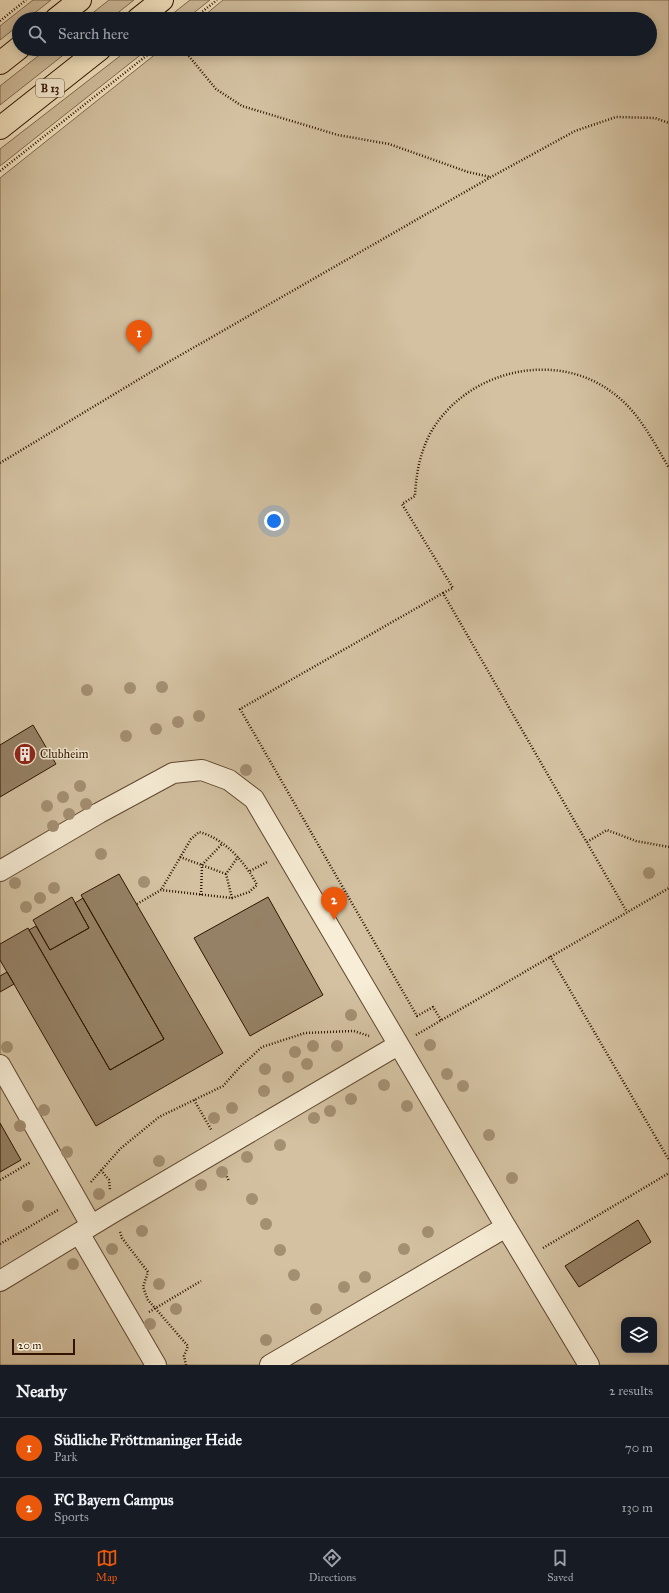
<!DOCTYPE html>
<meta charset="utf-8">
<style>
:root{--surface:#171b24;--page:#242831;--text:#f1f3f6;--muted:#9ea1a6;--line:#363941;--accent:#ea580c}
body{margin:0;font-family:"IM FELL Great Primer",serif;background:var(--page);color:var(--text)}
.controls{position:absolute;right:12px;bottom:12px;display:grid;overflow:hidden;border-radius:8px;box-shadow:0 2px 10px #0003}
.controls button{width:36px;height:36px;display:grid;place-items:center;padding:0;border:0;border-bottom:1px solid var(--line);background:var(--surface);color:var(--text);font:20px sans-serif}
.scale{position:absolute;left:12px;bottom:10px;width:63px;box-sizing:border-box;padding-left:4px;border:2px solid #2f1400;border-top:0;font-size:11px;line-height:14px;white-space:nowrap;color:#2f1400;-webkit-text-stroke:3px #f8eed7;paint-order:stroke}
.you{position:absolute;left:274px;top:521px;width:14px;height:14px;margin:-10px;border:3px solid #fff;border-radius:50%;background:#1a73e8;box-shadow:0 0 0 6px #1a73e833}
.badge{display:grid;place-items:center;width:26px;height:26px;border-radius:50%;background:var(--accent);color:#fff;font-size:13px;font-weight:700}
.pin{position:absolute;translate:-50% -33px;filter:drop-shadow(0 1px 2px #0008)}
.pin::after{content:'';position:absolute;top:21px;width:14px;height:12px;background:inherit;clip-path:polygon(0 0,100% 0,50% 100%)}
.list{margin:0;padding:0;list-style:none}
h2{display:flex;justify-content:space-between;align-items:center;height:52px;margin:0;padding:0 16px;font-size:17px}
h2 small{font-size:13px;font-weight:400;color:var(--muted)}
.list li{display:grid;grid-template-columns:26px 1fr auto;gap:12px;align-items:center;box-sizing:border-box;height:60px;padding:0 16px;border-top:1px solid var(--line)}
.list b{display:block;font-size:15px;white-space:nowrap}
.list p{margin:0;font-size:13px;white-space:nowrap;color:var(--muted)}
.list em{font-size:13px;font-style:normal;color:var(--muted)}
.icon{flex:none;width:22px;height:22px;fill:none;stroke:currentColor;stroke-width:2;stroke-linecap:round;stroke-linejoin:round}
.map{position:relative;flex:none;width:669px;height:1365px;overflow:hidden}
.search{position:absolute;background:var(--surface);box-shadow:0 2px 10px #0003;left:12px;right:12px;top:12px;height:44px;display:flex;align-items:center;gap:10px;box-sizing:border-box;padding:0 14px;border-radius:22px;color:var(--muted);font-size:15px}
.sheet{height:172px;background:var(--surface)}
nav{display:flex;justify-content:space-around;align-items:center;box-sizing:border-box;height:56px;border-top:1px solid var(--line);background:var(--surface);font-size:11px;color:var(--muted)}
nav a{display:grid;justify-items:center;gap:2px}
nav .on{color:var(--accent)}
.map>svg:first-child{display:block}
.green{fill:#d3c1a1;stroke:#816a50;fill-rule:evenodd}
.building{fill:#958165;stroke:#2f1400}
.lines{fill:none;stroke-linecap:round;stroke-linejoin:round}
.minor-casing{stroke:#604830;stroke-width:22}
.major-casing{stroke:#2f1400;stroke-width:24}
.path{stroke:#2f1400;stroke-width:2.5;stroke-dasharray:1 2;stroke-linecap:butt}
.minor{stroke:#f8eed7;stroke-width:20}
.major{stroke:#f4e5c2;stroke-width:22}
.tree{fill:#a38f72}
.labels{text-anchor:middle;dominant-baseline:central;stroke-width:3;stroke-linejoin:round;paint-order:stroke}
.shield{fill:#f8eed7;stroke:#6b5540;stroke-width:1}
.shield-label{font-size:11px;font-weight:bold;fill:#2f1400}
.poi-label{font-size:12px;fill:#2f1400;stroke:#f8eed7;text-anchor:start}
</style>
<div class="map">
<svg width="669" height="1365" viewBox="0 0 669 1365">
<rect width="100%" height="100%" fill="#f4e5c2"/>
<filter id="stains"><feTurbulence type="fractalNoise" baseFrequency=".005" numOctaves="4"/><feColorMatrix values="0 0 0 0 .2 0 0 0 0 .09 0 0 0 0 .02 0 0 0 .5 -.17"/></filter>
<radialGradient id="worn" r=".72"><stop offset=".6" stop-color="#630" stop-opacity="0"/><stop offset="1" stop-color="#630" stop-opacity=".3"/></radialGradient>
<!-- green -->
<path class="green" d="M33,0H51L27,19H19V25L0,40V26Z
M109,0H134L110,19H85Z
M190,0H210L186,19H166Z
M223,0H669V1365H0V178L162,49H650V19H200ZM624,1320H654V1350H624Z
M47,49H71L0,105V86Z
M129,49H148L0,166V149Z"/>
<!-- building -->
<path class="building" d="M33,725L56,764L0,797V745Z
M119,874L223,1053L96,1126L0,960V944L28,928L110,1070L164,1039L81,895Z
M72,897L89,928L50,950L33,920Z
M268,897L323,995L250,1036L194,938Z
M83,898L164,1039L110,1070L29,930L36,926L50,950L89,928L75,903Z
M7,972L14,984L0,992V976Z
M0,1123L21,1160L0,1172Z
M638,1220L651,1242L579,1287L565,1266Z"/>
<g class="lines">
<!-- minor casing -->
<g class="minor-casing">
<path id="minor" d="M0,871L99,813L173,773L202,770L229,780L254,799L506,1227L270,1365
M0,1065L91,1225
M506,1227L589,1365
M79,1233L156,1365
M0,1281L112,1213L398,1045"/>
</g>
<!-- major casing -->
<g class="major-casing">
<path id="major" d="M56,19L80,0
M138,19L162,0
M0,63L19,48
M0,128L100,49"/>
</g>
<!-- path -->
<path class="path" d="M193,19L217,0
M0,21L26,0
M183,49L216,89L242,106L338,135L389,144L468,172L490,177
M0,171L155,49
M0,463L151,372L491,177L575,131L616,117L655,118L669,123
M443,593L453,588L402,504L415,496C416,474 420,452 431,432C467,370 556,349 613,393C639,412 653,441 669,468
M587,842L607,830L636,841L669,847
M180,857L226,874
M250,871L267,862
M201,895L202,865L222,844
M232,898L226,874L238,857
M137,904L161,890L232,898L249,892L257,885C246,863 224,838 199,832L191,839L161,890
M550,956L669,1160
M441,1020L433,1007L417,1016L240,709L443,593L627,912
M416,1035L669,888
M194,1100L212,1131
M101,1170L109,1180L110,1190
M224,1171L229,1181
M0,1180L31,1162
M91,1182L120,1149L159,1117L223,1086L240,1067L262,1047L305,1033L354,1031L369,1036
M120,1232L122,1238L148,1272L143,1287L148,1300L188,1346L184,1356L186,1365
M0,1244L58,1210
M543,1248L669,1173
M149,1312L201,1281"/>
<!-- minor -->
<use href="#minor" class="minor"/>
<!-- major -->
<use href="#major" class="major"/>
</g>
<!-- trees -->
<g class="tree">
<circle cx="162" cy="687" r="6"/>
<circle cx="130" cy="688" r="6"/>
<circle cx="87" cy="690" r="6"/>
<circle cx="199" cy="716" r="6"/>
<circle cx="178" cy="722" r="6"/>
<circle cx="156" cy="729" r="6"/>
<circle cx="126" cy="736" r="6"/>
<circle cx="246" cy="770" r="6"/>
<circle cx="80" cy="786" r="6"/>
<circle cx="63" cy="797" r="6"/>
<circle cx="86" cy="804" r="6"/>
<circle cx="47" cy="806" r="6"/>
<circle cx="69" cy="814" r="6"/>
<circle cx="53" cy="826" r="6"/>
<circle cx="101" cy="854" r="6"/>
<circle cx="649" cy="873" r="6"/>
<circle cx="144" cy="882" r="6"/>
<circle cx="15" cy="883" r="6"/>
<circle cx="54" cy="888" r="6"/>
<circle cx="40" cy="898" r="6"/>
<circle cx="26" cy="907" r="6"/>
<circle cx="351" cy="1015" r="6"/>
<circle cx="430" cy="1045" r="6"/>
<circle cx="313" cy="1046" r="6"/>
<circle cx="337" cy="1046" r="6"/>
<circle cx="7" cy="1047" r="6"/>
<circle cx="295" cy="1052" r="6"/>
<circle cx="307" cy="1064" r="6"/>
<circle cx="265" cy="1069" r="6"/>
<circle cx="447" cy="1074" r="6"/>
<circle cx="288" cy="1077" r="6"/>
<circle cx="384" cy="1085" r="6"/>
<circle cx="463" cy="1086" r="6"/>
<circle cx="264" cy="1091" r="6"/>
<circle cx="351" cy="1099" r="6"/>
<circle cx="407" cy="1106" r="6"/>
<circle cx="232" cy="1108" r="6"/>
<circle cx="44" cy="1110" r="6"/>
<circle cx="330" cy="1111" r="6"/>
<circle cx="214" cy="1118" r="6"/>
<circle cx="314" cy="1118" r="6"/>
<circle cx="20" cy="1126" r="6"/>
<circle cx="489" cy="1135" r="6"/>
<circle cx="280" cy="1145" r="6"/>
<circle cx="67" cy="1152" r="6"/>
<circle cx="247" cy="1157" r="6"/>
<circle cx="159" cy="1161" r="6"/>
<circle cx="222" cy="1172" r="6"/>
<circle cx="512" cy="1178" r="6"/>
<circle cx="201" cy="1185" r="6"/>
<circle cx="99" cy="1194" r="6"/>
<circle cx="252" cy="1199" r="6"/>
<circle cx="28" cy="1206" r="6"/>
<circle cx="266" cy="1224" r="6"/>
<circle cx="142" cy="1231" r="6"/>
<circle cx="428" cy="1232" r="6"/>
<circle cx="112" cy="1249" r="6"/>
<circle cx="404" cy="1249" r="6"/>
<circle cx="280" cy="1250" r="6"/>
<circle cx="73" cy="1264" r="6"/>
<circle cx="294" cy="1275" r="6"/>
<circle cx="365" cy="1277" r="6"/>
<circle cx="159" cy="1284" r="6"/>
<circle cx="344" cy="1287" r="6"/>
<circle cx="176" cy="1309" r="6"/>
<circle cx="316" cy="1309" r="6"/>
<circle cx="150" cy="1324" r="6"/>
<circle cx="266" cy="1340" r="6"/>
</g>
<!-- icons -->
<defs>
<g id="building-disc" transform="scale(1.15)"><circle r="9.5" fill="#8f2418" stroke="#f8eed7"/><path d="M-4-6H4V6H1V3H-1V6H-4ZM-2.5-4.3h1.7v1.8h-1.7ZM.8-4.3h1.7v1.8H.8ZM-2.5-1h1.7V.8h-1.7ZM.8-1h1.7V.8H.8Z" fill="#fff"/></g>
</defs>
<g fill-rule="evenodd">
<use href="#building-disc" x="25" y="754"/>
</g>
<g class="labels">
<!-- shield labels -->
<rect class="shield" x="36" y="79" width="28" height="18" rx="3"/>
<g class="shield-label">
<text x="50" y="88">B 13</text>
</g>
<!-- poi labels -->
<g class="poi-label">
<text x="40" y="754">Clubheim</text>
</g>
</g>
<rect width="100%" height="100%" filter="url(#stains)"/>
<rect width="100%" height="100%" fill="url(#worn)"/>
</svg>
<div class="controls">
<button><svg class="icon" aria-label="layers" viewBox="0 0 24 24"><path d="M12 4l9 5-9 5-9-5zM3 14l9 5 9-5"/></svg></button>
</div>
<div class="scale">20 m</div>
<div class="you"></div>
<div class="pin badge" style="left:139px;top:353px">1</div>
<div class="pin badge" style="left:334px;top:920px">2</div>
<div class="search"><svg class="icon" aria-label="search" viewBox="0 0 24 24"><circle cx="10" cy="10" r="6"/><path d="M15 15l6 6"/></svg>Search here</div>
</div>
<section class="sheet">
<h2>Nearby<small>2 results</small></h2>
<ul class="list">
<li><span class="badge">1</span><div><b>Südliche Fröttmaninger Heide</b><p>Park</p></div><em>70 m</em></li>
<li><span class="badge">2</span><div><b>FC Bayern Campus</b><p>Sports</p></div><em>130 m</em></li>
</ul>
</section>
<nav>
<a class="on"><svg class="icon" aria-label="map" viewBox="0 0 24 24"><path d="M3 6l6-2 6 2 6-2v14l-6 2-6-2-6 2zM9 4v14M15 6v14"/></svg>Map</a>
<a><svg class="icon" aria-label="directions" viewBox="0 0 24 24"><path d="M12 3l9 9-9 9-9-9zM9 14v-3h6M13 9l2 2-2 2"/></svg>Directions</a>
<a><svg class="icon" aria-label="saved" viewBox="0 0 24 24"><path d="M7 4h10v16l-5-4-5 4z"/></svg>Saved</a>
</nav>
